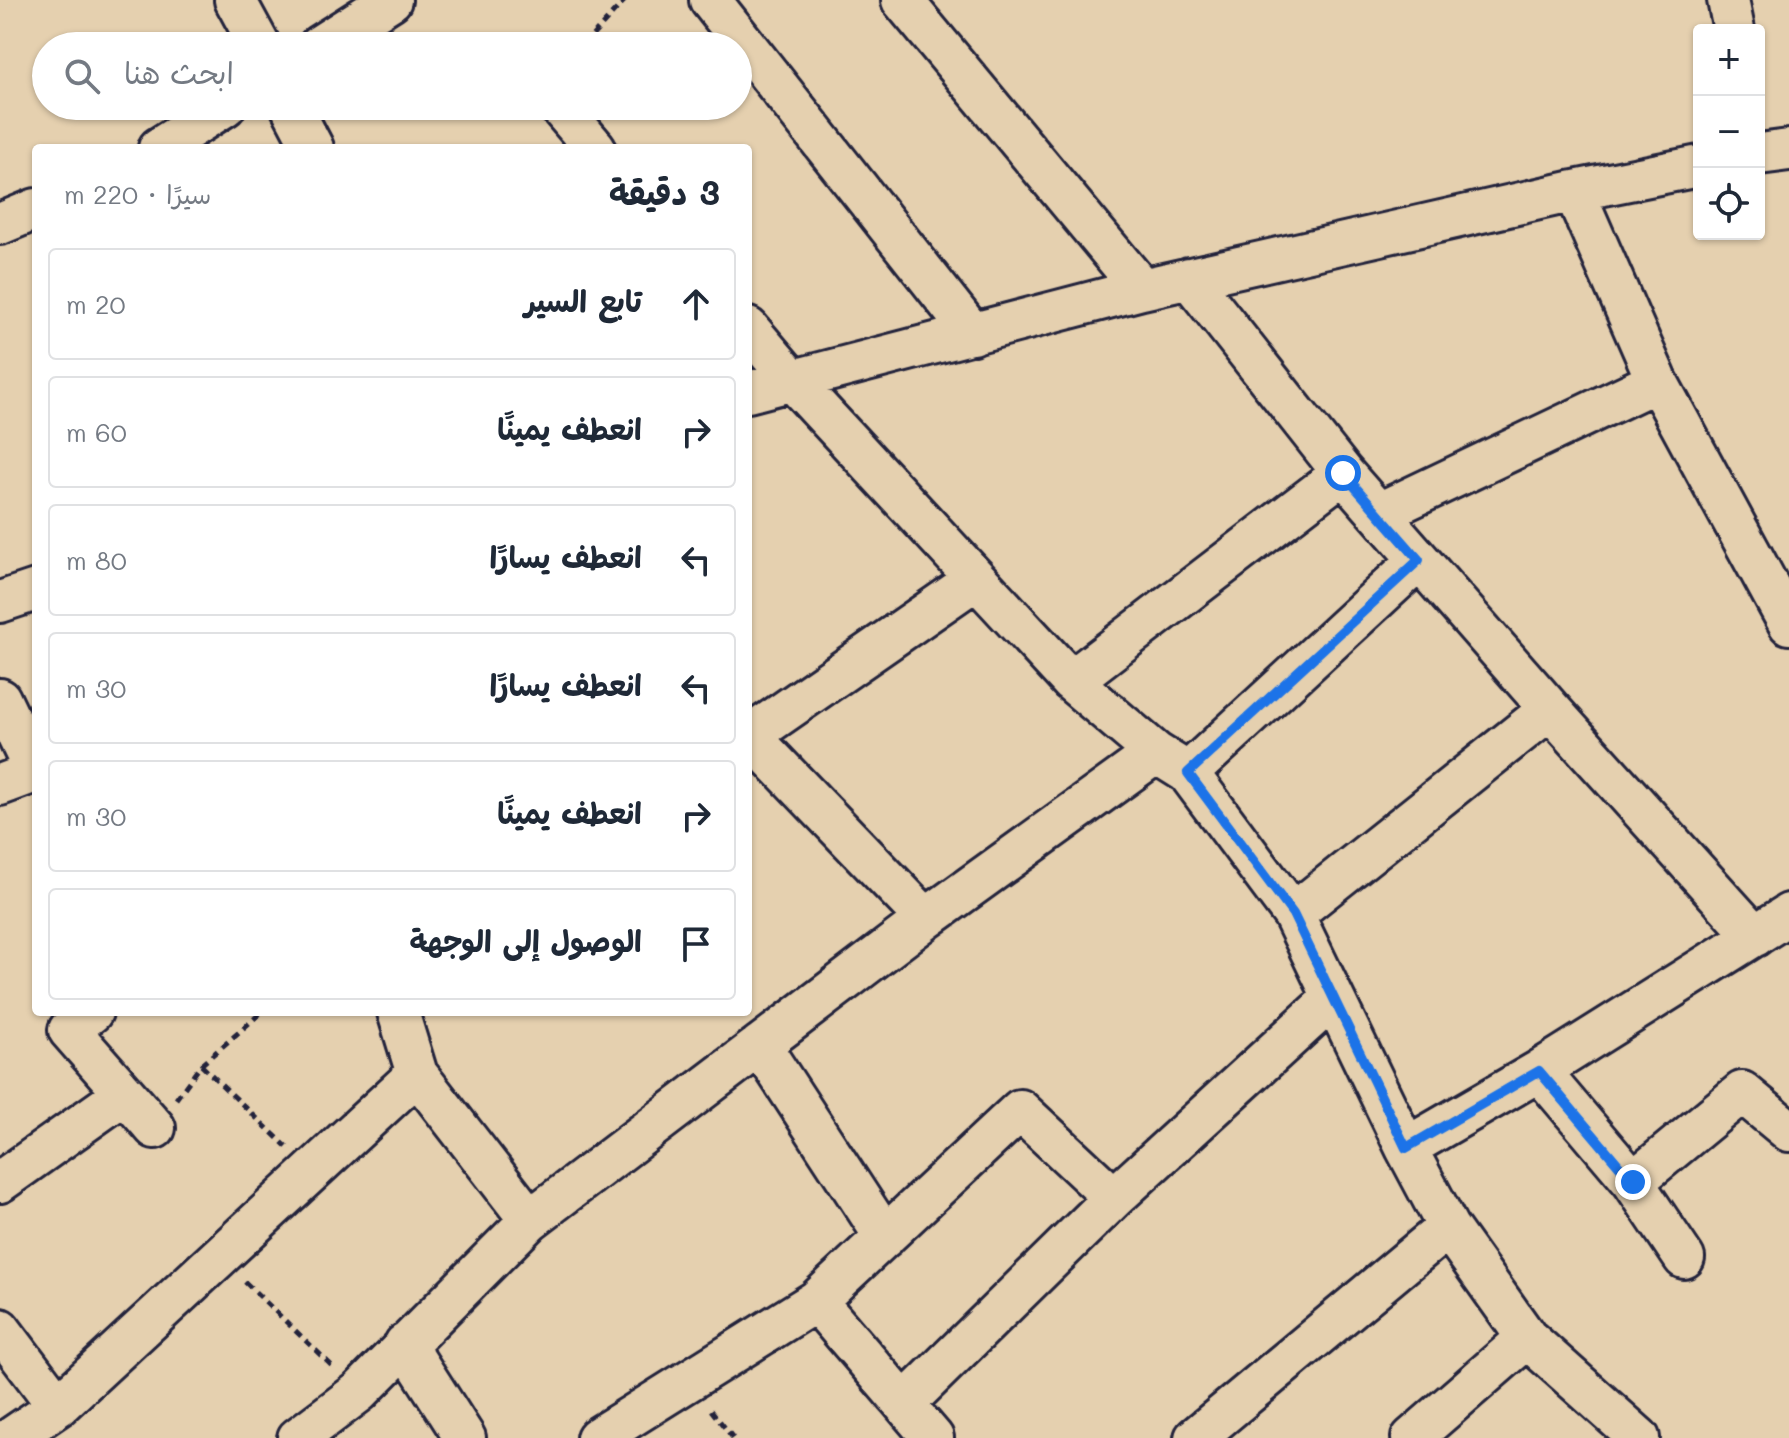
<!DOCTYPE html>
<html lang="ar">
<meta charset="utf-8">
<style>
:root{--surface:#fff;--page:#f2f2f3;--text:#1f2937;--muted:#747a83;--line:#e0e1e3}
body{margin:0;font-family:Mali,"Playpen Sans Arabic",sans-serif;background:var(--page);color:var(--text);direction:rtl}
.controls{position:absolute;right:24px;top:24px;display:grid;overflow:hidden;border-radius:8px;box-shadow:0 2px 6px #0004}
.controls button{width:72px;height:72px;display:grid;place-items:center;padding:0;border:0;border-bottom:2px solid var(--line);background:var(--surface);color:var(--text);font:40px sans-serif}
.stop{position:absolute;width:24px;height:24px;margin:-18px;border:6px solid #1a73e8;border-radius:50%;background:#fff}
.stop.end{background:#1a73e8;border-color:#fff;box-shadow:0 2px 8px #0008}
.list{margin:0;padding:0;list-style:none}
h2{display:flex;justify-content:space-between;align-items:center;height:104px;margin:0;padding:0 32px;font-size:34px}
h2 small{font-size:26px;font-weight:400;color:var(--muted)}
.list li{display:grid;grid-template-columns:52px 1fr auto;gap:24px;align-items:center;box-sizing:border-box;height:112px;margin:0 16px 16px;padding:0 16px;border:2px solid var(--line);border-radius:8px}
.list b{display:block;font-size:30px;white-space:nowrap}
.list em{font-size:26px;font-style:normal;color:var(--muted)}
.icon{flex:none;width:44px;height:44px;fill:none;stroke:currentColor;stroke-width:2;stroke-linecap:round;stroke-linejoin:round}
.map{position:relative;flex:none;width:1789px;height:1438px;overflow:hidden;direction:ltr}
.search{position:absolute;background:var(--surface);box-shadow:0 2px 6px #0004;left:32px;top:32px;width:720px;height:88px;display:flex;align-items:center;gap:20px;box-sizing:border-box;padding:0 28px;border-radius:44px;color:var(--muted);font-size:30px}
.panel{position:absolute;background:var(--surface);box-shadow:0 2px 6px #0004;left:32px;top:144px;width:720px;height:872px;border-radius:8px;direction:rtl}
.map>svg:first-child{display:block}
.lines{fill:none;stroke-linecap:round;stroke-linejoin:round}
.street-casing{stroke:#22223b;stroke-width:46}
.path{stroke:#22223b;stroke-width:5;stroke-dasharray:8 6;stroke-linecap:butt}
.street{stroke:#e5d0af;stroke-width:40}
.route{stroke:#1a73e8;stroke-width:10}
</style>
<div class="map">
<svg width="1789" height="1438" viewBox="0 0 1789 1438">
<rect width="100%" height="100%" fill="#e5d0af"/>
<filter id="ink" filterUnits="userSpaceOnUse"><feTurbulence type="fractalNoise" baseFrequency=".0125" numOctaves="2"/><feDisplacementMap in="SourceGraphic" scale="16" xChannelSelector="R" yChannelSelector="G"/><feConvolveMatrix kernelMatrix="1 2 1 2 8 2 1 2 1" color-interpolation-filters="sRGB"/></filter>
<g filter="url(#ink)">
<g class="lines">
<!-- street casing -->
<g class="street-casing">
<path id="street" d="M235,0L260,46
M710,0L973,334
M902,0L1142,289
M1728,0L1734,30
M319,46L391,0
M291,106L313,148
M559,106L595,148
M159,148L225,106
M1759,154L1789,150
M1574,191L1657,381L1789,624
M0,224L36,209
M1189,278L1343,473L1550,709L1755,936
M748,328L793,381L1071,681L1156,753L1188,773L1293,914L1406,1148L1448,1227L1527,1338L1639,1438
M748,392L1142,289L1574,191L1699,166
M1379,513L1657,381
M0,602L36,590
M1071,681L1343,473
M0,699L36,774
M748,734L926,919
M748,737L976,579
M1188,773L1419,560
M0,785L35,772
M1293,914L1550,709
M92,1012L69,1030L155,1128
M398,1012L417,1074L530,1220
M760,1045L885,1237
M1539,1071L1633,1182L1684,1258
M1406,1148L1539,1071L1789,914
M0,1182L124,1094
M1633,1182L1742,1092L1789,1131
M816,1301L933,1438
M0,1329L58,1406
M405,1344L465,1438
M905,1403L1114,1198L1333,998
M11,1438L58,1406L417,1074
M298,1438L359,1392L530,1220L926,919L1156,753
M597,1438L816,1301L1020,1110L1114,1198
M1195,1438L1448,1227
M1412,1438L1527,1338"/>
</g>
<!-- path -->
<path class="path" d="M583,46L625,0
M201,1065L287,1147
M176,1099L201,1065L262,1012
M245,1282L333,1367
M711,1410L733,1438"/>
<!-- street -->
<use href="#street" class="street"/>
</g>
</g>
<g class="lines" filter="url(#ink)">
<!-- route -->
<path class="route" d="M1343,473L1419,560L1188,773L1293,914L1406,1148L1539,1071L1633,1182"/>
</g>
</svg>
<div class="controls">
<button>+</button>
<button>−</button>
<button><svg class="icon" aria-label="locate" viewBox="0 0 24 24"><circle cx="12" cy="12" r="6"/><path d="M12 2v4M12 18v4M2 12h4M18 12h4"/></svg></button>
</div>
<div class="stop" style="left:1343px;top:473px"></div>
<div class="stop end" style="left:1633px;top:1182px"></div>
<div class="search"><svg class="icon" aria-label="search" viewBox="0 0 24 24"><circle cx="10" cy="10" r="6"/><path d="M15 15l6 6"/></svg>ابحث هنا</div>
<section class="panel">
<h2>3 دقيقة<small>سيرًا · 220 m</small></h2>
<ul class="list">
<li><svg class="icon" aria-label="ahead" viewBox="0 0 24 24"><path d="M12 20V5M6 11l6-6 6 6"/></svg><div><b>تابع السير</b></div><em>20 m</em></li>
<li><svg class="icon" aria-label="right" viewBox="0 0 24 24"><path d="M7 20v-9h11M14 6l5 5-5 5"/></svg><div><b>انعطف يمينًا</b></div><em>60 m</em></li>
<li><svg class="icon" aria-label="left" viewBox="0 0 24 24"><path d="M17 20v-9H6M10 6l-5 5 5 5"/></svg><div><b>انعطف يسارًا</b></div><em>80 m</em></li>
<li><svg class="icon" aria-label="left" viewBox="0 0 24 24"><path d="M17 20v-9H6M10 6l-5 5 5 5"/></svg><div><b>انعطف يسارًا</b></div><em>30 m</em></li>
<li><svg class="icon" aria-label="right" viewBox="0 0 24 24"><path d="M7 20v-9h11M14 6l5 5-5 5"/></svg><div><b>انعطف يمينًا</b></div><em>30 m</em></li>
<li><svg class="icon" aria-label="arrive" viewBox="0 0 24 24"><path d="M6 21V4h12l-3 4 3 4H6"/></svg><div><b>الوصول إلى الوجهة</b></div></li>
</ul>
</section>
</div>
